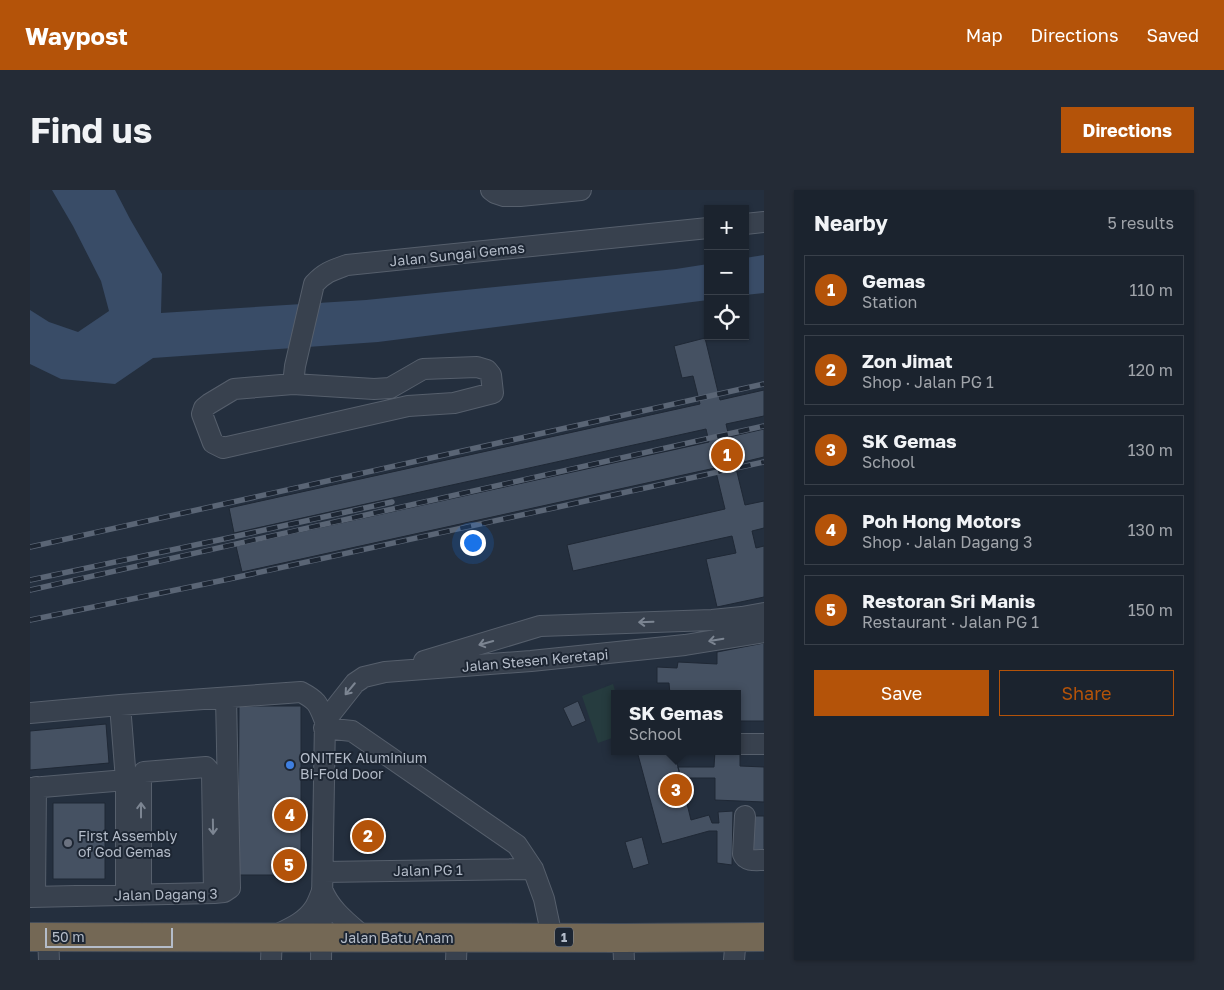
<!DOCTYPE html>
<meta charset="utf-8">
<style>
:root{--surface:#1b232e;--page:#242b36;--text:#f1f3f6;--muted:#a0a4aa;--line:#39404a;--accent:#b45309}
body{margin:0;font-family:"Golos Text",sans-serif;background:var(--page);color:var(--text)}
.controls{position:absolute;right:15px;top:15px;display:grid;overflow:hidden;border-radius:0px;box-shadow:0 1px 4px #0004}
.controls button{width:45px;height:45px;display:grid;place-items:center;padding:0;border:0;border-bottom:1px solid var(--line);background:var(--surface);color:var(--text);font:25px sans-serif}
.scale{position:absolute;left:15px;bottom:12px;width:128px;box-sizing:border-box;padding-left:5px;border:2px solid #b4bcc9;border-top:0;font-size:14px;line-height:18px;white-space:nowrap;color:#b4bcc9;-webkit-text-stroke:4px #1d2633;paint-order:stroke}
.you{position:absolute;left:442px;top:352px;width:18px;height:18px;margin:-12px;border:4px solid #fff;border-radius:50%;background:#1a73e8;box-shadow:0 0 0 8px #1a73e833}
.badge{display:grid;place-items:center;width:32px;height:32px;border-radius:50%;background:var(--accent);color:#fff;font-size:16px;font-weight:700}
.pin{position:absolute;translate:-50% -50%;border:2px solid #fff;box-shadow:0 1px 5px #0006}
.popup{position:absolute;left:581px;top:500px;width:130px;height:65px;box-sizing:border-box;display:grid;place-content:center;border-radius:0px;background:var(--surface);filter:drop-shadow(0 1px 4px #0005);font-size:16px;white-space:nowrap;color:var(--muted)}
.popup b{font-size:19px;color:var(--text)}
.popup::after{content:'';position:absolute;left:50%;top:100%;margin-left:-10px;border:10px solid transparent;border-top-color:var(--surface)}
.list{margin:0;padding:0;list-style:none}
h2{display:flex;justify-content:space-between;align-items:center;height:65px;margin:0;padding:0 20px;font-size:21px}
h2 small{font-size:16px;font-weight:400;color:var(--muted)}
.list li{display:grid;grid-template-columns:32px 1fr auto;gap:15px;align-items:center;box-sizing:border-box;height:70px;margin:0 10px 10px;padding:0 10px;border:1px solid var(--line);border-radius:0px}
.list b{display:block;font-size:19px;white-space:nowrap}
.list p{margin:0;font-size:16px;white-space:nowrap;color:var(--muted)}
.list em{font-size:16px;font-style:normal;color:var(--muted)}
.actions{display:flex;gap:10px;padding:15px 20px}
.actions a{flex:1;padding:11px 0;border:1px solid var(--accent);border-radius:0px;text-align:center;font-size:18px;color:var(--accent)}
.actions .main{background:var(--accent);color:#fff}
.icon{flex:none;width:28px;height:28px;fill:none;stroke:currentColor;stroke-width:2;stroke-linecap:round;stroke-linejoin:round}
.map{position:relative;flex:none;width:734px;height:770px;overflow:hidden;border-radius:0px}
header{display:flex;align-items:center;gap:30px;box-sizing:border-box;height:70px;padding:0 25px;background:var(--accent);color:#fff}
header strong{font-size:24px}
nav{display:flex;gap:28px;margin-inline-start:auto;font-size:18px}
.intro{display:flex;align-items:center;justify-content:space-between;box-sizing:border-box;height:120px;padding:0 30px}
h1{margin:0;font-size:35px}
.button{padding:12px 22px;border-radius:0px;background:var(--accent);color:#fff;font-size:18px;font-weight:700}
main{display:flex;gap:30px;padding:0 30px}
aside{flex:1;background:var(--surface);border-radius:0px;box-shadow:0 1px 4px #0004}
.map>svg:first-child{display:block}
.green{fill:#263c3f}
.water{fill:#394c67}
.building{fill:#455162;stroke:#1f2835}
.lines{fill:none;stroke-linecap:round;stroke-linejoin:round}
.minor-casing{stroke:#565f6c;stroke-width:22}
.highway-casing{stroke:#434c59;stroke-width:30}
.minor{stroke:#38414e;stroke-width:20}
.highway{stroke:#746855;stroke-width:28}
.rail-casing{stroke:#5a6575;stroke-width:5.5}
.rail{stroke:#1d2633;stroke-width:4;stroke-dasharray:11;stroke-linecap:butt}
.oneway{stroke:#7c8592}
.shop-dot{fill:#3f7fe0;stroke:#1d2633;stroke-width:2}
.worship-dot{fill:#6b7280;stroke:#1d2633;stroke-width:2}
.labels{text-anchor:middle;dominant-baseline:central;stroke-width:4;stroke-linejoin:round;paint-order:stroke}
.shield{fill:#1d2633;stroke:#878f9c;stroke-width:1}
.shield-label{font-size:12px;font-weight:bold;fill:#b4bcc9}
.street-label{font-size:14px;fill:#b4bcc9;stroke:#1d2633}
.poi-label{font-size:14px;fill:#b4bcc9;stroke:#1d2633;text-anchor:start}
</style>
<header>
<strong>Waypost</strong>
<nav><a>Map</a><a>Directions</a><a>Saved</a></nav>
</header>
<div class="intro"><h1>Find us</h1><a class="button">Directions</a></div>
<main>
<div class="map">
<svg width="734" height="770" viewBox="0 0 734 770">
<rect width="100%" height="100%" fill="#242f3e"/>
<!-- green -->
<path class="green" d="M583,494L586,504H585V547L568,553L552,506Z"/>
<!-- water -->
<path class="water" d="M22,0H85L100,29L132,84L131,123L336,110L646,79L678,74V110L348,152L123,168L85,194L31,189L0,174V120L19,132L48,142L79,121L71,91L43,36Z
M734,65V103L715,105V68Z"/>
<!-- building -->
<path class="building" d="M675,148L690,210L734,200V226L696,234L699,247L734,239V267L705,274L715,315L734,311V338L722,341L726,358L734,356V407L687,417L676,369L706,363L702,346L543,381L537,355L695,319L685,278L212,382L206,356L679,252L676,239L204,343L199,318L670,214L663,186L652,188L644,156Z
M734,453V531H710L709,544H707V504H657V502L652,504H640L639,493H627V477L647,478L648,472L687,474V462Z
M548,511L556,531L542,537L533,518Z
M209,516H271V685H208Z
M76,534L79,573L0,580V541Z
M710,558V576L734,577V612L685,610V588H651L648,577H684L685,561H707Z
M607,561H644L661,630L679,625L682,633H689L688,622L703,621L702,675L687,673V641H679L632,654Z
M23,613H75V689H23Z
M722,626H734V663H723Z
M612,647L619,674L603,679L595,652Z"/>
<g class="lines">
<!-- minor casing -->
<g class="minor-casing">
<path id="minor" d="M461,0L465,3L474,6H490L551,0
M715,34L734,32
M447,177L457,180L461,185L463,203L424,213L378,216L193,258L183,253L172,224L174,218L179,214L204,199L263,194L344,199L360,198L393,179Z
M263,194L265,176L284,94C295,82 303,80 317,75L678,38
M394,471L510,436L682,430L712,427L734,423
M90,515L96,590V704
M0,523L90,515L271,502C288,511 288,514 295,531L291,770
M295,531L325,493L334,487L355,482L501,471L655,455L734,442
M294,538L322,541L487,655L503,679L514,709L522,747
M707,554H734
M0,598L96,590
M715,626L713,664C716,672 727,670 734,670
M293,682L503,679
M292,699C300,720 318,733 334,747
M111,704V589L114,582L176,577L182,584L184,703
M0,707L184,703L194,702L200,698L196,508
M5,707L6,597
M18,747L19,770
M593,748L594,770
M241,770L242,747C258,739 275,733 285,717C288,712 290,706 292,701
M426,770L427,747
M704,770L706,747"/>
</g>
<!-- highway casing -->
<g class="highway-casing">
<path id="highway" d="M0,747L593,748L734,747"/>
</g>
<!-- minor -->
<use href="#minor" class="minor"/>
<!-- highway -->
<use href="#highway" class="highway"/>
<!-- rail casing -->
<g class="rail-casing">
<path id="rail" d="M0,357L734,194
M0,390L198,348L362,312
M0,400L734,236
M0,430L199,389L734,272"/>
</g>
<!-- rail -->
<use href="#rail" class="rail"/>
</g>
<!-- one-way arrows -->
<defs><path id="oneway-shaft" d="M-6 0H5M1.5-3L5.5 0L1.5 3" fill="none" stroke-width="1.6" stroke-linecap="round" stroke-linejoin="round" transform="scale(1.25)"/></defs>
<g class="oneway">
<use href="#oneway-shaft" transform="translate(616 432) rotate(178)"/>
<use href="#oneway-shaft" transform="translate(686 450) rotate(170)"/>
<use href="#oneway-shaft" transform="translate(456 453) rotate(164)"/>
<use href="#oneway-shaft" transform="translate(320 499) rotate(130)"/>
<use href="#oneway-shaft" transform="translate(111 620) rotate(-90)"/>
<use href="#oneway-shaft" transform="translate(183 637) rotate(89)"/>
</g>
<!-- markers -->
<circle class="shop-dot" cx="260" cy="575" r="5"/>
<circle class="worship-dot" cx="38" cy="653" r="5"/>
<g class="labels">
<!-- shield labels -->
<rect class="shield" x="525" y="737.5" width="18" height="19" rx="4"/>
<g class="shield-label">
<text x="534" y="747">1</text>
</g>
<!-- street labels -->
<g class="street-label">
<text transform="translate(427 64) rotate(-6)">Jalan Sungai Gemas</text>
<text transform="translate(505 470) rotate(-5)">Jalan Stesen Keretapi</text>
<text transform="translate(398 680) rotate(-1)">Jalan PG 1</text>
<text transform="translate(136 704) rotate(-1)">Jalan Dagang 3</text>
<text x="367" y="747">Jalan Batu Anam</text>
</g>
<!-- poi labels -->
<g class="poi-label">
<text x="270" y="567">ONITEK Aluminium<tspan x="270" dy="16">Bi-Fold Door</tspan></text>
<text x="48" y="645">First Assembly<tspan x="48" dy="16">of God Gemas</tspan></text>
</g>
</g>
</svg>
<div class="controls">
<button>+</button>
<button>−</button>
<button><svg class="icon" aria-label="locate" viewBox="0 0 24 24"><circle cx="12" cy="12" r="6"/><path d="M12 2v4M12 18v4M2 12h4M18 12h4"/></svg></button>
</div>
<div class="scale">50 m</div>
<div class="you"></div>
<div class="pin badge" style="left:697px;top:265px">1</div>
<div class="pin badge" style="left:338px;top:646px">2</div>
<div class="pin badge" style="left:646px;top:600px">3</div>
<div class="popup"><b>SK Gemas</b>School</div>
<div class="pin badge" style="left:260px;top:625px">4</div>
<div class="pin badge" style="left:259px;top:675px">5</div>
</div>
<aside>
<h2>Nearby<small>5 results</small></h2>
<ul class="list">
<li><span class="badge">1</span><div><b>Gemas</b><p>Station</p></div><em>110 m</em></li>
<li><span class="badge">2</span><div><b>Zon Jimat</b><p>Shop · Jalan PG 1</p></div><em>120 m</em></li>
<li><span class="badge">3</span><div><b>SK Gemas</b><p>School</p></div><em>130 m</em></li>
<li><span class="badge">4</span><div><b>Poh Hong Motors</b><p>Shop · Jalan Dagang 3</p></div><em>130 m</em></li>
<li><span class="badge">5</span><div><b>Restoran Sri Manis</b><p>Restaurant · Jalan PG 1</p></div><em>150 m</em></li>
</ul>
<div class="actions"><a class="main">Save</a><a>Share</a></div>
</aside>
</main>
